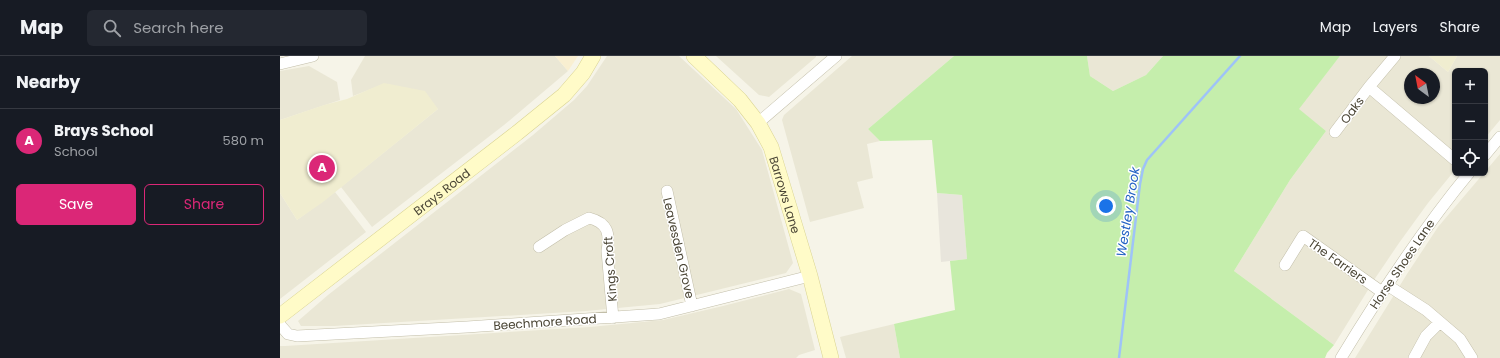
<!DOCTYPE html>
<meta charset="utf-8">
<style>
:root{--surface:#171b24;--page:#242831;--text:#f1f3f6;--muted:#9ea1a6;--line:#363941;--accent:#db2777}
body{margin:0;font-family:Poppins,sans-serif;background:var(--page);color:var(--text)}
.controls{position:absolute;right:12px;top:12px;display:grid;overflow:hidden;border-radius:6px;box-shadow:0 1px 3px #0004}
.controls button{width:36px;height:36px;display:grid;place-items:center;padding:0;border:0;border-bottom:1px solid var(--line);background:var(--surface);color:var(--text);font:20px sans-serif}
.compass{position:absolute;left:1124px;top:12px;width:36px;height:36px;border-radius:50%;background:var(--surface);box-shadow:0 1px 3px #0004;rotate:328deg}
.you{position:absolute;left:826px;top:150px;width:14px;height:14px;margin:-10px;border:3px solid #fff;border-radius:50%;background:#1a73e8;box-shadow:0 0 0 6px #1a73e833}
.badge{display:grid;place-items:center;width:26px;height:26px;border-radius:50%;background:var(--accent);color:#fff;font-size:13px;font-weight:700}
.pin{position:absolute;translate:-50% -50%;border:2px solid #fff;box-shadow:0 1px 4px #0006}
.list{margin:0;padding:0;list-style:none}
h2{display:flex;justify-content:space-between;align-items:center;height:52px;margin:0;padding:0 16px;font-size:17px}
h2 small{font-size:13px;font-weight:400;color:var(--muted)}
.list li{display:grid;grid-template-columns:26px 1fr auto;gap:12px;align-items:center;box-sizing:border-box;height:64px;padding:0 16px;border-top:1px solid var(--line)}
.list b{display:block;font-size:15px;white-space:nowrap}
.list p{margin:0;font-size:13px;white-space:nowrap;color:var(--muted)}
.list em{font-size:13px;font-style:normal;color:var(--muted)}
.actions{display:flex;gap:8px;padding:12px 16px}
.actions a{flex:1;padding:9px 0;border:1px solid var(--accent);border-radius:6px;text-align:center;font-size:14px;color:var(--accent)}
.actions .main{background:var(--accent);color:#fff}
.icon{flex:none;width:22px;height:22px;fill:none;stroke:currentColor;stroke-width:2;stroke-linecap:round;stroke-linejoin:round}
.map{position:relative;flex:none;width:1220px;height:302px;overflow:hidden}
header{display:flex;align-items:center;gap:24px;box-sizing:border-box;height:56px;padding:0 20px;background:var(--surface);border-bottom:1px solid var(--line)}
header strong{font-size:19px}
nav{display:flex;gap:22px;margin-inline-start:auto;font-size:14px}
.search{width:280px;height:36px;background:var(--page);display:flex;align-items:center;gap:10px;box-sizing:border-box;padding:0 14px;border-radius:6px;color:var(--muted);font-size:15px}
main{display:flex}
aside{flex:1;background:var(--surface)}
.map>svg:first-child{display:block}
.residential{fill:#eae7d5;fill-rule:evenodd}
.commercial{fill:#f9efd1}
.industrial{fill:#e8e5dc}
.education{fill:#f0edd0}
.green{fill:#c5eeac}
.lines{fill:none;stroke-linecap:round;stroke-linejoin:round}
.stream{stroke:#9ec3f8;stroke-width:2.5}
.street-casing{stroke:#c2bea9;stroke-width:12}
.secondary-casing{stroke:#dad492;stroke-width:16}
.street{stroke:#fff;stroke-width:11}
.secondary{stroke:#fffbc8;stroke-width:15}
.labels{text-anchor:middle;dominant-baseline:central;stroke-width:3;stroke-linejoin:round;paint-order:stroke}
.street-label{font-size:12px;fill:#4a4535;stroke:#fff}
.water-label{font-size:13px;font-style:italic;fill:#2262c3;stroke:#fff}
</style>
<header>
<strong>Map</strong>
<div class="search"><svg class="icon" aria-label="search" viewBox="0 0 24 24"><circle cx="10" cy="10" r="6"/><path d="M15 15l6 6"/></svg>Search here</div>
<nav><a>Map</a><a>Layers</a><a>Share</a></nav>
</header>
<main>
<aside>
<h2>Nearby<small></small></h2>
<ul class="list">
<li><span class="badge">A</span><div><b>Brays School</b><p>School</p></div><em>580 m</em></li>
</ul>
<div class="actions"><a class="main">Save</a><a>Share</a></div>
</aside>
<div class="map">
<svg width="1220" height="302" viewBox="0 0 1220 302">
<rect width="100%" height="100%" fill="#f6f4e8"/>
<!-- residential -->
<path class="residential" d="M85,0H275L288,15L224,69L92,171L61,131L158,53L104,28L73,40L71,24Z
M327,0H399L456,53L482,94L513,207L506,217L380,248L306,255L54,270H21L18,265L48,239L253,79L294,44L307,30Z
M436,0H536V1L489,41L479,39Z
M572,0H674L588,73L600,85L587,88L593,122L577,126L584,152L530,166L502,64L504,59Z
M807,0H883L866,19L833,35L810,20Z
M1060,0H1149L1168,16L1177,0H1220V64L1205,82V15H1175V114L1148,147L1119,187L1096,221L1054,289L954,215L1010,124L1046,75L1018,53ZM1130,18H1154V42H1130Z
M29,10L57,26L60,44L0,64V15Z
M1220,98V302H1075L1127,218L1158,171Z
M55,136L86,176L0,243V137L17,164Z
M509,233L521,238L535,294L519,299L516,302H0V290H5L310,271L383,264L443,250Z
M614,268L620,302H566L560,281Z"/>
<!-- commercial -->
<path class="commercial" d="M275,0H298L288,15Z"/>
<!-- industrial -->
<path class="industrial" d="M657,137L682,139L687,203L661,206Z"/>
<!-- education -->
<path class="education" d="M1149,0H1177L1168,16Z
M104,27L145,35L158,53L43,146L17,164L0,137V64L44,49L67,43Z"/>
<!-- green -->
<path class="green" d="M674,0H807L810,20L833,35L866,19L883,0H1060L1019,53L1046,75L1010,124L954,215L1054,289L1047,297L1045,302H620L614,268L675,254L670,205L687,203L682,139L657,137L652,84L600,85L588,73Z"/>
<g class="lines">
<!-- stream -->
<path class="stream" d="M839,302L860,128L863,113L867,104L960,0"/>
<!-- street casing -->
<g class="street-casing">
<path id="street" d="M1115,0L1089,31L1175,104
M0,8L33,0
M478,67L556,0
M1055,76L1089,31
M1205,99L1220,81
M387,135L412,250
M259,191L285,174L309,162C328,167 330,177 327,195L333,262
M1005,209L1023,180L1102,236
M1107,229L1146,254L1180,283L1192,302
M0,269L8,278L17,280L187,271L379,258L530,220
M1061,302C1100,238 1141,175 1189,117
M1134,302L1146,280L1160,266"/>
</g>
<!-- secondary casing -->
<g class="secondary-casing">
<g id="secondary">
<path id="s1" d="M414,0L460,44L478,67L491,91L530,220L551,302"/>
<path id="s2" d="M0,260L237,77L284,39L303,17L313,0"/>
</g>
</g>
<!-- street -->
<use href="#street" class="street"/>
<!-- secondary -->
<use href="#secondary" class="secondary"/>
</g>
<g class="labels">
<!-- street labels -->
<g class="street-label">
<text transform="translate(1072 54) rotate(-53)">Oaks</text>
<text stroke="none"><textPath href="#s2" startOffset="204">Brays Road</textPath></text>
<text stroke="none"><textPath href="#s1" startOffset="170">Barrows Lane</textPath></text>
<text transform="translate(399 192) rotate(77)">Leavesden Grove</text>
<text transform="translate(1058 205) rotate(35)">The Farriers</text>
<text transform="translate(1122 208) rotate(-56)">Horse Shoes Lane</text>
<text transform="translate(330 213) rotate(-94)">Kings Croft</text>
<text transform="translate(265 266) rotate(-4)">Beechmore Road</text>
</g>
<!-- water labels -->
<g class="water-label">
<text transform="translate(848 156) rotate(-81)">Westley Brook</text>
</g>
</g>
</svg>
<div class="controls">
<button>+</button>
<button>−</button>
<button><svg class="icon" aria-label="locate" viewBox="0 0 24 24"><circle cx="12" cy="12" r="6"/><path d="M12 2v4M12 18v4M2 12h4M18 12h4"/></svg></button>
</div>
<svg class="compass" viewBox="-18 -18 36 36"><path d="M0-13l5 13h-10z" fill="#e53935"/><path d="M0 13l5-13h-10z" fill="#9ea1a6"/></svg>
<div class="you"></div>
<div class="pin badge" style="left:42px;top:112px">A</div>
</div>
</main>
